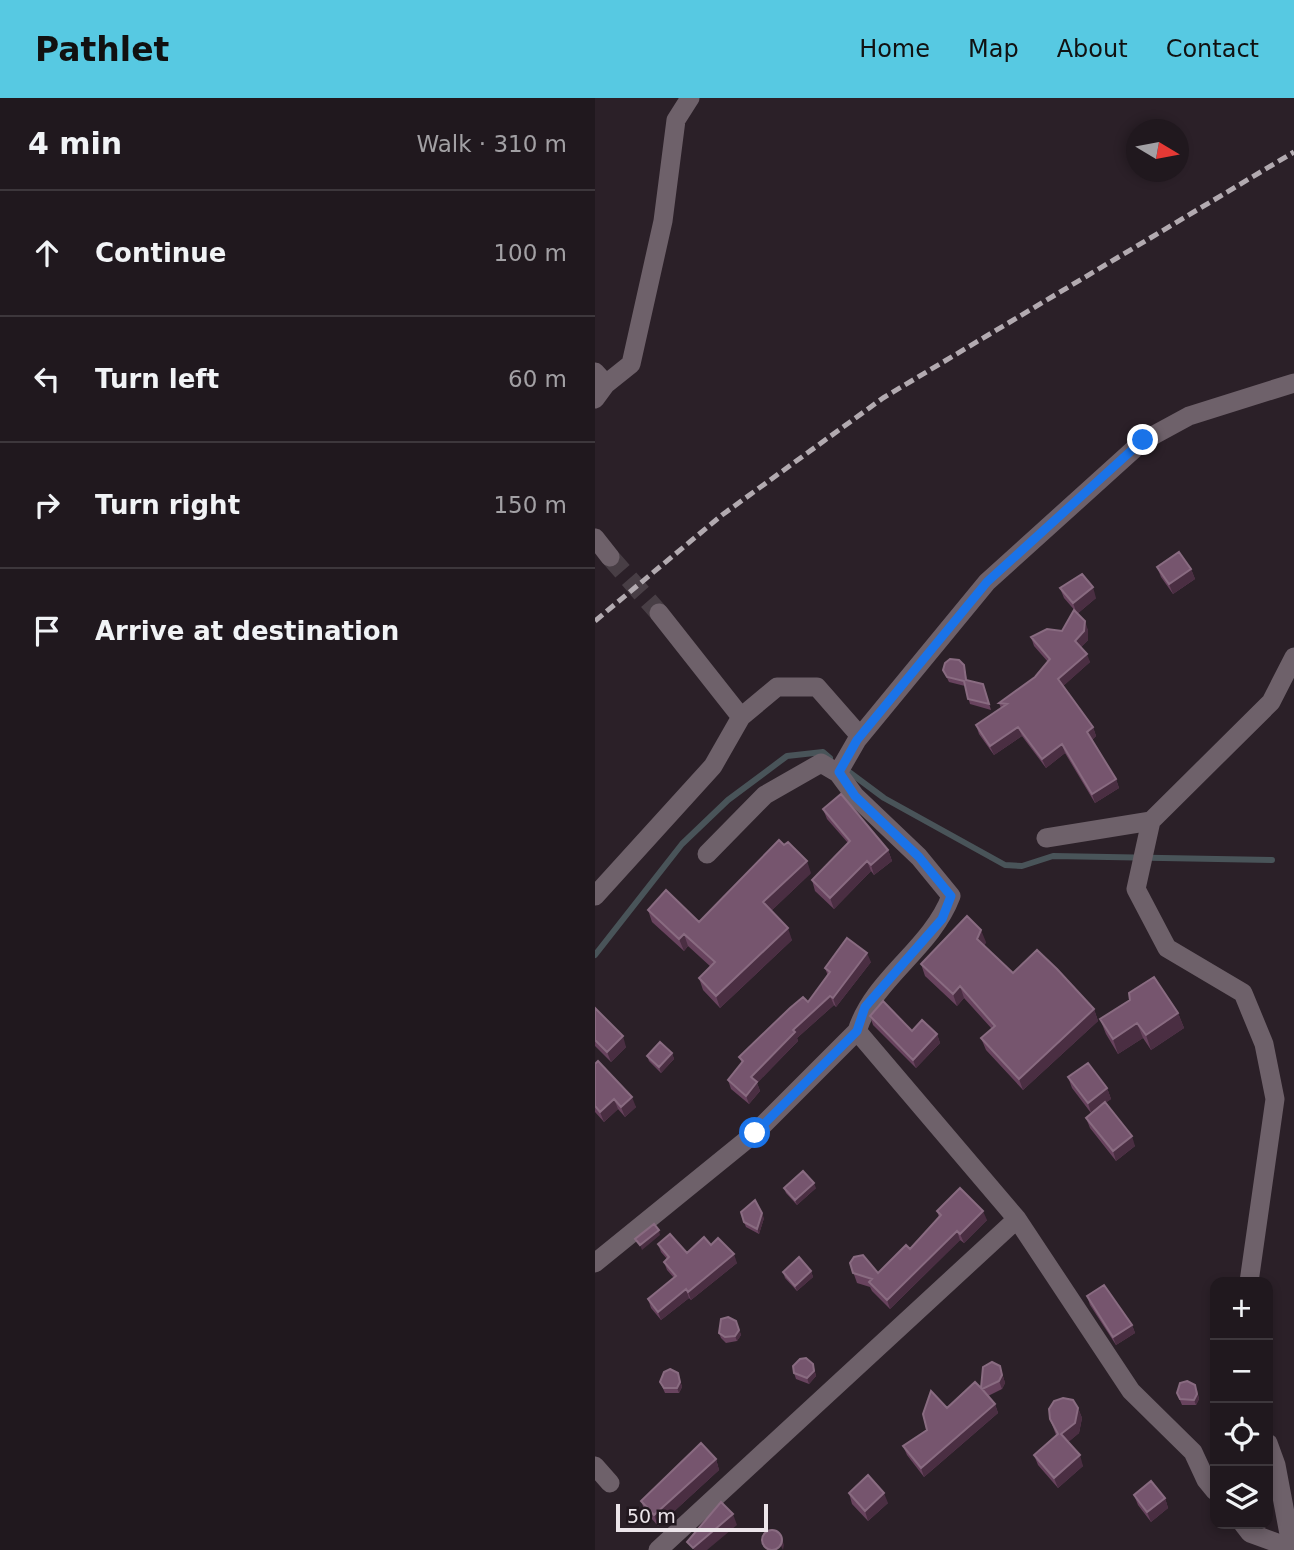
<!DOCTYPE html>
<meta charset="utf-8">
<style>
:root{--surface:#20181e;--page:#282127;--text:#f1f3f6;--muted:#a2a0a4;--line:#3d373c;--accent:#57c9e2}
body{margin:0;font-family:"DejaVu Sans",sans-serif;background:var(--page);color:var(--text)}
.controls{position:absolute;right:21px;bottom:21px;display:grid;overflow:hidden;border-radius:14px;box-shadow:0 4px 10px #0003}
.controls button{width:63px;height:63px;display:grid;place-items:center;padding:0;border:0;border-bottom:2px solid var(--line);background:var(--surface);color:var(--text);font:35px sans-serif}
.compass{position:absolute;left:531px;top:21px;width:63px;height:63px;border-radius:50%;background:var(--surface);box-shadow:0 4px 10px #0003;rotate:100deg}
.scale{position:absolute;left:21px;bottom:18px;width:152px;box-sizing:border-box;padding-left:7px;border:4px solid #ece5ea;border-top:0;font-size:19px;line-height:24px;white-space:nowrap;color:#ece5ea;-webkit-text-stroke:5px #21171e;paint-order:stroke}
.stop{position:absolute;width:21px;height:21px;margin:-16px;border:5px solid #1a73e8;border-radius:50%;background:#fff}
.stop.end{background:#1a73e8;border-color:#fff;box-shadow:0 2px 7px #0008}
.list{margin:0;padding:0;list-style:none}
h2{display:flex;justify-content:space-between;align-items:center;height:91px;margin:0;padding:0 28px;font-size:30px}
h2 small{font-size:23px;font-weight:400;color:var(--muted)}
.list li{display:grid;grid-template-columns:46px 1fr auto;gap:21px;align-items:center;box-sizing:border-box;height:126px;padding:0 28px;border-top:2px solid var(--line)}
.list b{display:block;font-size:26px;white-space:nowrap}
.list em{font-size:23px;font-style:normal;color:var(--muted)}
.icon{flex:none;width:38px;height:38px;fill:none;stroke:currentColor;stroke-width:2;stroke-linecap:round;stroke-linejoin:round}
.map{position:relative;flex:none;width:699px;height:1452px;overflow:hidden}
header{display:flex;align-items:center;gap:42px;box-sizing:border-box;height:98px;padding:0 35px;background:var(--accent);color:#111}
header strong{font-size:33px}
nav{display:flex;gap:38px;margin-inline-start:auto;font-size:24px}
main{display:flex}
aside{flex:1;background:var(--surface)}
.map>svg:first-child{display:block}
.lines{fill:none;stroke-linecap:round;stroke-linejoin:round}
.stream{stroke:#495459;stroke-width:6}
.minor-tunnel{stroke:#483e45;stroke-width:19;stroke-dasharray:19 10;stroke-linecap:butt}
.minor{stroke:#6e616a;stroke-width:19}
.rail{stroke:#b2aab0;stroke-width:5;stroke-dasharray:10 5;stroke-linecap:butt}
.wall{fill:#68435e}
.shaded-wall{fill:#4a2e42}
.building{fill:#76556e;stroke:#896b81;stroke-width:2}
.route{stroke:#1a73e8;stroke-width:9}
</style>
<header>
<strong>Pathlet</strong>
<nav><a>Home</a><a>Map</a><a>About</a><a>Contact</a></nav>
</header>
<main>
<aside>
<h2>4 min<small>Walk · 310 m</small></h2>
<ul class="list">
<li><svg class="icon" aria-label="ahead" viewBox="0 0 24 24"><path d="M12 20V5M6 11l6-6 6 6"/></svg><div><b>Continue</b></div><em>100 m</em></li>
<li><svg class="icon" aria-label="left" viewBox="0 0 24 24"><path d="M17 20v-9H6M10 6l-5 5 5 5"/></svg><div><b>Turn left</b></div><em>60 m</em></li>
<li><svg class="icon" aria-label="right" viewBox="0 0 24 24"><path d="M7 20v-9h11M14 6l5 5-5 5"/></svg><div><b>Turn right</b></div><em>150 m</em></li>
<li><svg class="icon" aria-label="arrive" viewBox="0 0 24 24"><path d="M6 21V4h12l-3 4 3 4H6"/></svg><div><b>Arrive at destination</b></div></li>
</ul>
</aside>
<div class="map">
<svg width="699" height="1452" viewBox="0 0 699 1452">
<rect width="100%" height="100%" fill="#2b2028"/>
<g class="lines">
<!-- stream -->
<path class="stream" d="M250,671L289,700L410,767L427,768L458,758L677,762
M0,857L87,746L133,702L192,658L228,654L235,660"/>
<!-- minor-tunnel -->
<path class="minor-tunnel" d="M15,459L64,515"/>
<!-- minor -->
<path class="minor" d="M0,274L11,286L0,301
M11,286L36,266L68,123L81,22L95,0
M0,440L15,459
M64,515L146,619
M243,675L262,642L392,484L548,343L594,318L699,285
M556,723L541,791L572,850L648,895L669,946L680,1001L654,1184
M451,740L556,723L676,604L699,559
M112,756L170,697L226,665L243,675L260,698L324,759L356,798C336,851 279,880 262,933L422,1121L536,1293L598,1354L611,1382L620,1393
M0,798L118,668L146,619L182,589H222L265,638
M0,1165L160,1035L262,933
M673,1345L681,1367L697,1452
M0,1368L15,1385
M648,1426L655,1435L696,1450
M63,1452L422,1121"/>
<!-- rail -->
<path class="rail" d="M0,523L127,417L288,300L699,54"/>
</g>
<!-- wall -->
<path class="wall" d="M562,469L596,471L600,481L578,496L566,479Z
M465,490L501,500L482,516L493,532V542L486,549L495,564L468,588L498,629L501,638L497,642L521,681L524,690L500,705L470,655L451,670L427,638L399,657L384,636L381,627L406,610L404,605L440,579L453,564L439,548L436,539L467,533L482,515L469,500Z
M369,567L372,582L388,586L396,612L375,606L370,588L354,584L348,572Z
M228,711L293,752L297,763L279,777L276,773L239,811L220,793L217,782L253,745L232,721Z
M216,775L176,813L197,842L125,910L108,892L104,880L116,869L93,848L89,853L57,824L53,812L104,824Z
M391,844L389,848L418,875L499,911L503,923L428,992L391,952L386,940L397,931L369,900L362,908L330,878L326,866Z
M276,864L241,909L239,907L202,940L203,943L162,985L165,993L154,1006L136,991L133,982L147,965L144,959L213,904L233,878L230,870Z
M0,910L31,949L16,964L0,948Z
M583,915L589,930L556,952L548,940L523,956L511,936L505,921Z
M275,918L317,933L342,936L345,945L321,970L278,927Z
M77,955L79,961L66,975L54,963L52,958Z
M0,966L41,1009L30,1019L23,1011L9,1024L0,1014Z
M473,979L512,990L516,1001L510,1005L540,1048L521,1063L495,1030L491,1020L496,1015L477,990Z
M189,1090H221L202,1107L191,1095Z
M342,1113L392,1122L369,1145L365,1142L295,1211L277,1193L275,1189L262,1185L255,1165L283,1175L315,1151L344,1119Z
M169,1120L164,1136L151,1129L149,1124Z
M63,1146L92,1155L116,1147L142,1165L96,1202L94,1200L66,1222L56,1210L53,1201L79,1180L72,1172L69,1164L72,1161L66,1154Z
M216,1173L218,1179L202,1193L190,1180L188,1174Z
M492,1198L537,1227L540,1235L521,1247L495,1207Z
M141,1223L146,1237L142,1243L131,1245L126,1240L124,1235Z
M218,1266L221,1278L214,1286L201,1281L199,1275Z
M405,1268L410,1285L407,1291L393,1298L400,1306L403,1315L329,1379L312,1357L308,1348L332,1332L352,1310L386,1290Z
M83,1275L87,1289L84,1295H70L65,1284Z
M602,1292L604,1301L601,1307H587L582,1295Z
M483,1310L487,1320L484,1335L473,1344L488,1368L463,1390L443,1367L439,1357L461,1337L455,1321Z
M121,1361L124,1372L63,1428L50,1413L46,1403Z
M254,1395L293,1405L273,1423L257,1406Z
M539,1397L570,1400L573,1410L556,1424L543,1407Z"/>
<!-- shaded-wall -->
<path class="shaded-wall" d="M596,471L600,481L578,496L574,486Z
M498,489L501,500L482,516L478,505Z
M490,523L493,532V542L483,552L480,543Z
M492,556L495,564L466,590L463,581Z
M423,629L427,638L399,657L395,648Z
M498,629L501,638L496,643L492,634Z
M467,646L470,655L451,670L447,661Z
M521,681L524,690L500,705L497,696Z
M293,752L297,763L279,777L276,767Z
M212,763L216,775L173,816L168,804Z
M272,763L276,773L239,811L235,800Z
M193,830L197,842L125,910L121,898Z
M386,832L391,844L387,853L382,841Z
M89,836L93,848L89,853L84,841Z
M272,855L276,864L241,909L238,900Z
M365,888L369,900L362,908L358,896Z
M235,898L239,907L202,940L203,943L162,985L165,993L154,1006L151,998L156,979L198,932Z
M499,911L503,923L428,992L424,981Z
M583,915L589,930L556,952L551,937Z
M542,925L548,940L523,956L518,941Z
M342,936L345,945L321,970L318,962Z
M28,938L31,949L16,964L12,954Z
M77,955L79,961L66,975L64,969Z
M512,990L516,1001L496,1015L493,1005Z
M37,999L41,1009L30,1019L26,1009Z
M19,1001L23,1011L9,1024L5,1014Z
M537,1038L540,1048L521,1063L518,1053Z
M219,1085L221,1090L202,1107L200,1102Z
M388,1113L392,1122L369,1145L365,1136Z
M167,1115L169,1120L164,1136L162,1131Z
M64,1132L65,1137L47,1152L45,1147Z
M362,1133L365,1142L295,1211L292,1202Z
M139,1156L142,1165L96,1202L93,1194Z
M216,1173L218,1179L202,1193L200,1188Z
M91,1191L94,1200L66,1222L63,1214Z
M141,1223L146,1237L142,1243L140,1238Z
M537,1227L540,1235L521,1247L518,1239Z
M218,1266L221,1278L214,1286L212,1280Z
M405,1268L410,1285L407,1291L404,1283Z
M83,1275L87,1289L84,1295L82,1290Z
M600,1287L604,1301L601,1307L599,1302Z
M400,1306L403,1315L329,1379L326,1370Z
M483,1310L487,1320L484,1335L470,1347L466,1336Z
M485,1357L488,1368L463,1390L459,1380Z
M121,1361L124,1372L63,1428L59,1417Z
M289,1395L293,1405L273,1423L270,1413Z
M570,1400L573,1410L556,1424L552,1414Z
M138,1416L142,1427L112,1452H99L98,1450Z
M187,1441L189,1447L188,1452L186,1448Z"/>
<!-- building -->
<path class="building" d="M584,454L596,471L574,486L562,469Z
M487,476L498,489L478,505L465,490Z
M479,512L490,523L489,533L480,543L492,556L463,581L498,629L492,634L521,681L497,696L467,646L447,661L423,629L395,648L381,627L412,606L404,605L440,579L455,561L436,539L452,531L467,533Z
M355,561L364,562L369,567L371,582L388,586L394,606L373,601L369,583L352,579L348,572L350,565Z
M246,696L293,752L276,767L272,763L235,800L217,782L255,743L228,711Z
M184,742L189,747L193,744L212,763L168,804L193,830L121,898L104,880L120,864L89,836L84,841L53,812L71,792L104,824Z
M372,818L386,832L382,841L418,875L442,852L462,871L499,911L424,981L386,940L400,928L365,888L358,896L326,866Z
M252,840L272,855L238,900L235,898L198,932L200,934L156,979L162,984L151,998L133,982L148,963L144,959L195,910L208,899L213,904L235,874L230,870Z
M559,879L583,915L551,937L542,925L518,941L505,921L535,902L534,895Z
M288,903L317,933L327,922L342,936L318,962L275,918Z
M0,910L28,938L12,954L0,942Z
M65,944L77,955L64,969L52,958Z
M3,963L37,999L26,1009L19,1001L5,1014L0,1008V966Z
M493,965L512,990L493,1005L473,979Z
M510,1004L537,1038L518,1053L491,1020Z
M208,1073L219,1085L200,1102L189,1090Z
M365,1090L388,1113L365,1136L362,1133L292,1202L274,1184L277,1181L258,1175L255,1165L259,1159L268,1157L283,1175L311,1147L315,1151L346,1117L342,1113Z
M160,1102L167,1115L162,1131L149,1124L146,1114Z
M59,1126L64,1132L45,1147L40,1141Z
M75,1136L92,1155L109,1139L116,1147L123,1140L139,1156L93,1194L91,1191L63,1214L53,1201L81,1178L69,1164L74,1159L63,1146Z
M204,1159L216,1173L200,1188L188,1174Z
M509,1187L537,1227L518,1239L492,1198Z
M133,1219L141,1223L144,1232L140,1238L130,1239L124,1235L126,1221Z
M211,1260L218,1266L219,1273L212,1280L199,1275L198,1268L205,1261Z
M397,1264L405,1268L407,1277L404,1283L387,1291L400,1306L326,1370L308,1348L332,1332L328,1316L336,1293L352,1310L380,1284L386,1290L388,1269Z
M75,1271L83,1275L85,1284L82,1290H69L65,1284L69,1274Z
M592,1283L600,1287L602,1296L599,1302L585,1301L582,1295L585,1285Z
M468,1300L478,1302L483,1310L480,1325L466,1336L485,1357L459,1380L439,1357L463,1336L455,1321L454,1311L459,1303Z
M106,1345L121,1361L59,1417L46,1403Z
M273,1377L289,1395L270,1413L254,1395Z
M556,1383L570,1400L552,1414L539,1397Z
M126,1404L138,1416L98,1450L92,1444Z
M167 1442a10 10 0 1 1 20 0a10 10 0 1 1-20 0Z"/>
<g class="lines">
<!-- route -->
<path class="route" d="M160,1035L262,933L270,909L347,821L356,798L324,759L260,698L244,674L262,642L392,484L548,342"/>
</g>
</svg>
<div class="controls">
<button>+</button>
<button>−</button>
<button><svg class="icon" aria-label="locate" viewBox="0 0 24 24"><circle cx="12" cy="12" r="6"/><path d="M12 2v4M12 18v4M2 12h4M18 12h4"/></svg></button>
<button><svg class="icon" aria-label="layers" viewBox="0 0 24 24"><path d="M12 4l9 5-9 5-9-5zM3 14l9 5 9-5"/></svg></button>
</div>
<svg class="compass" viewBox="-18 -18 36 36"><path d="M0-13l5 13h-10z" fill="#e53935"/><path d="M0 13l5-13h-10z" fill="#a2a0a4"/></svg>
<div class="scale">50 m</div>
<div class="stop" style="left:160px;top:1035px"></div>
<div class="stop end" style="left:548px;top:342px"></div>
</div>
</main>
